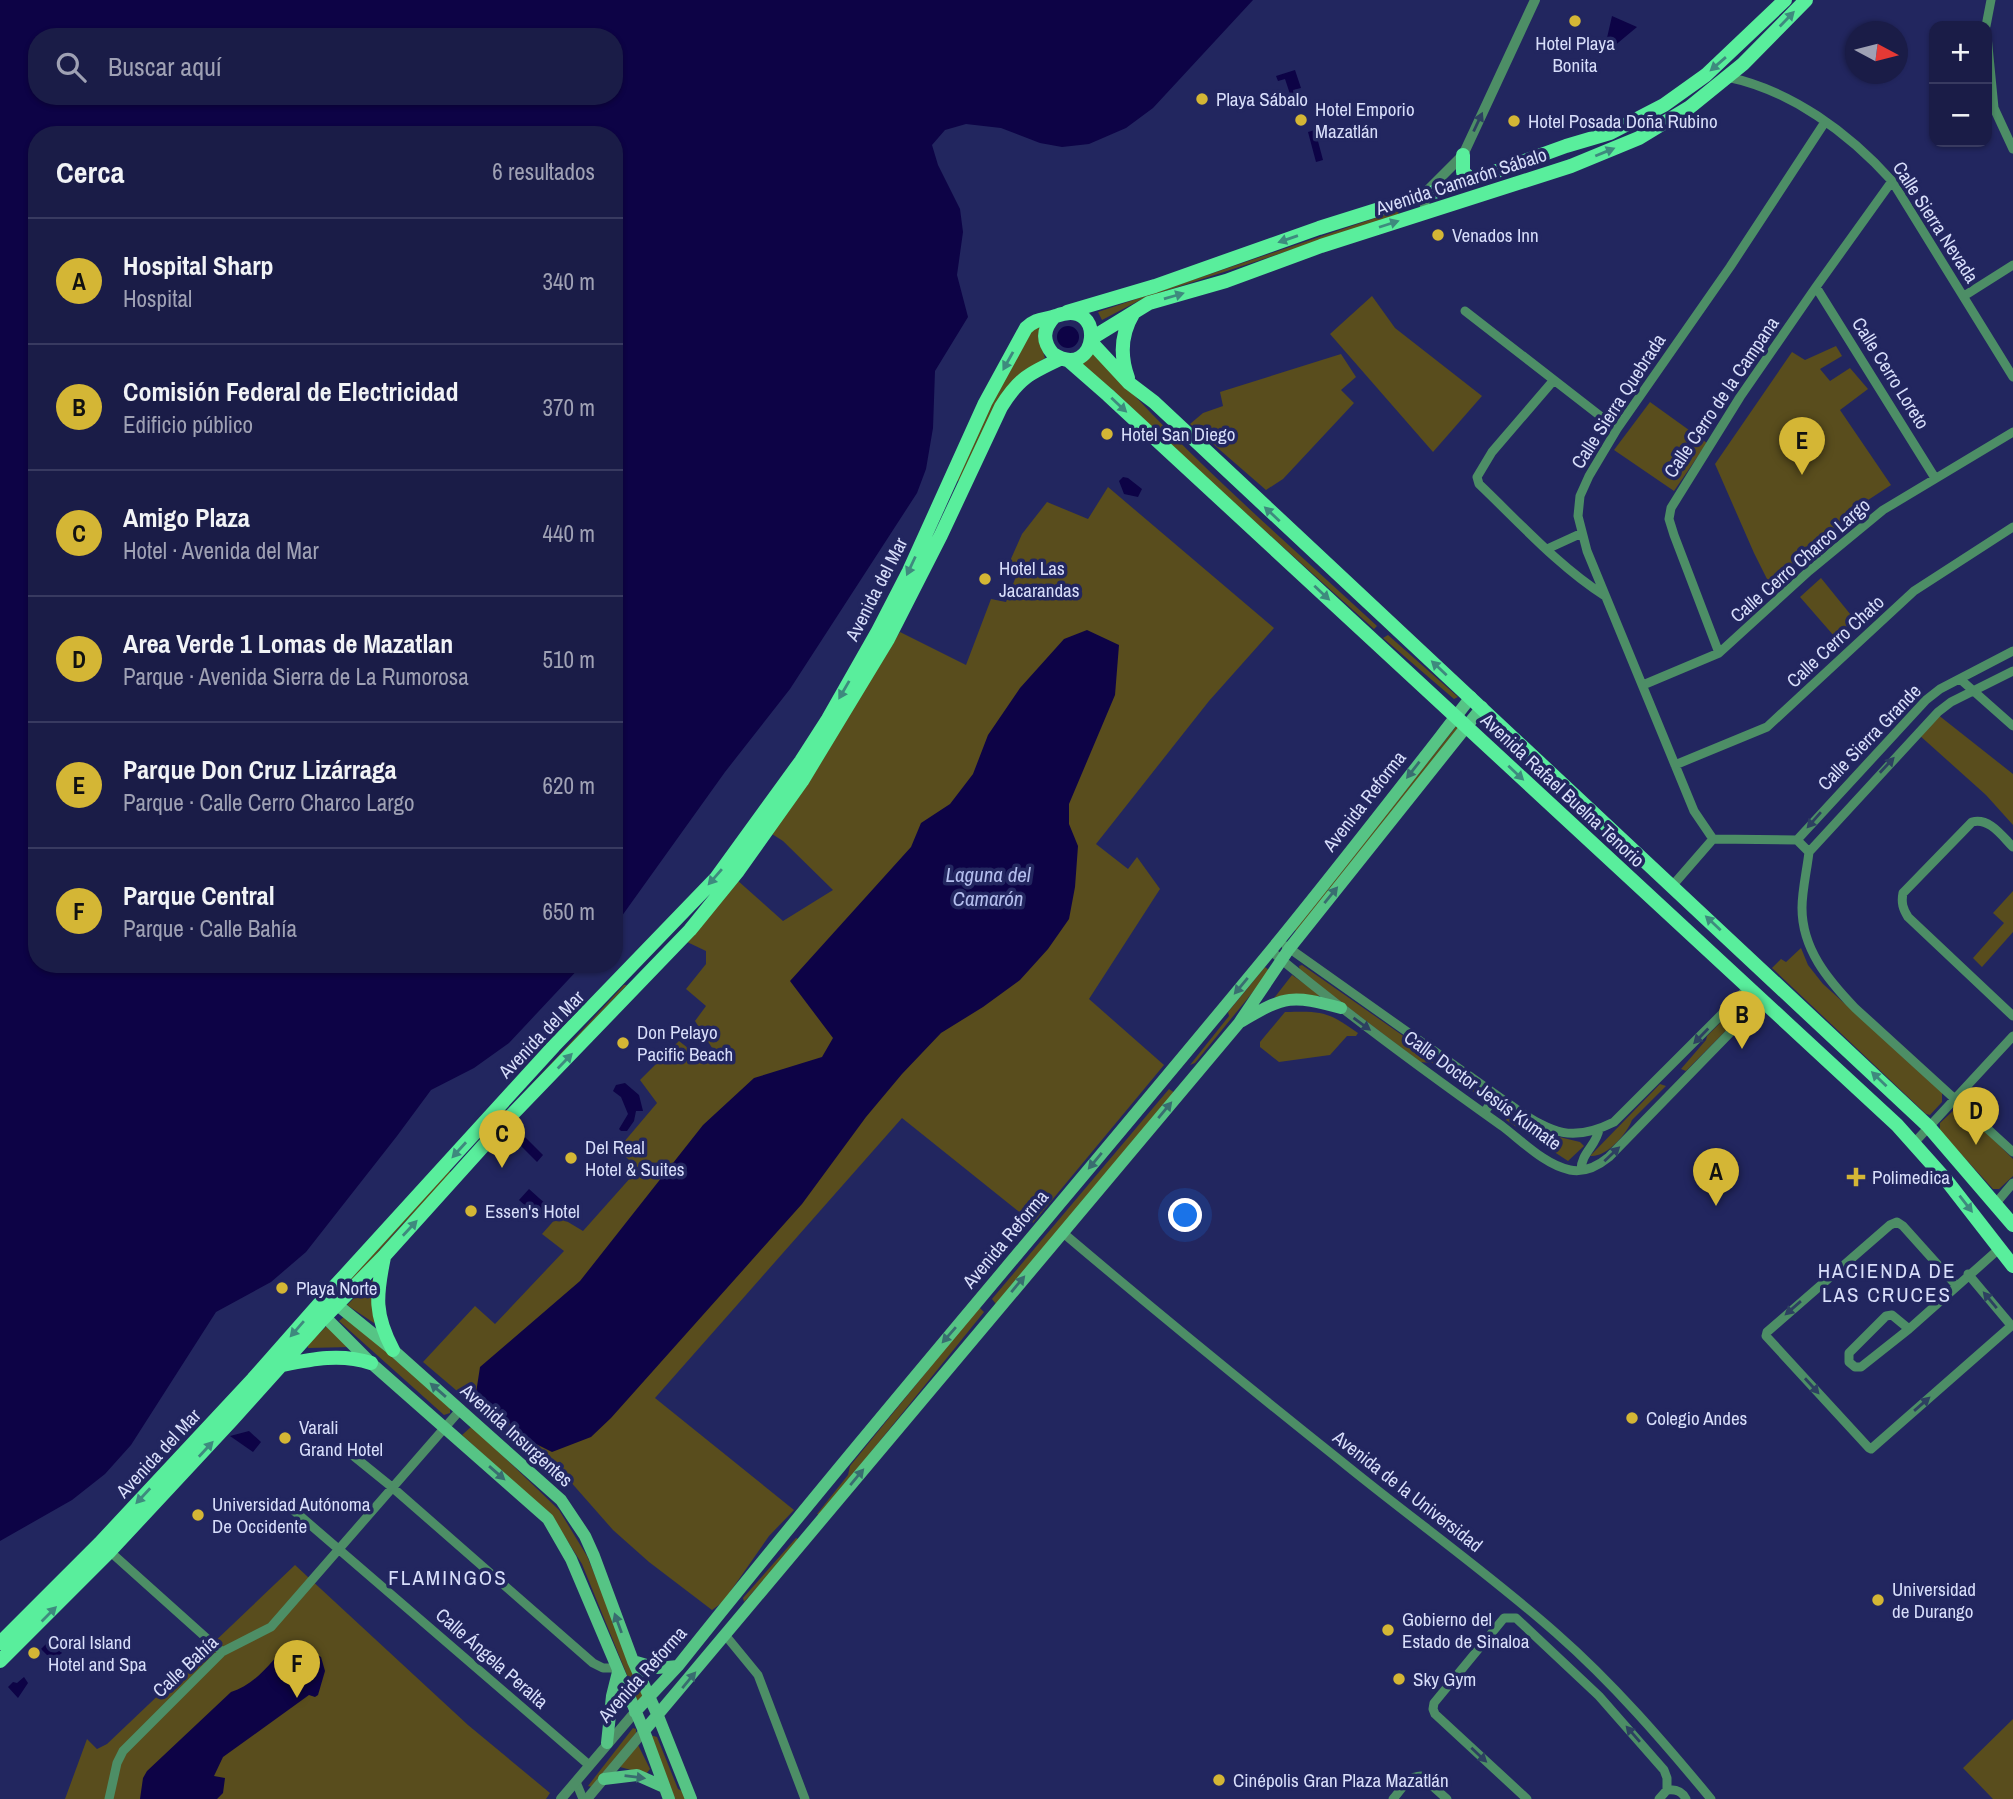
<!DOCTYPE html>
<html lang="es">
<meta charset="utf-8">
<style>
:root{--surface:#1a1c47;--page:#272952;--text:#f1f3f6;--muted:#9fa1b4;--line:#383a60;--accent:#d4b635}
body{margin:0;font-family:"Archivo Narrow",sans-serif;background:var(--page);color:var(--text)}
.controls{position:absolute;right:21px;top:21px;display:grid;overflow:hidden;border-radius:14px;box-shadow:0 2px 5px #0004}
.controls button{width:63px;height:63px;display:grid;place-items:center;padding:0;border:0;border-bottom:2px solid var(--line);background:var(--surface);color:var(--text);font:35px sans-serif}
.compass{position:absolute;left:1845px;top:21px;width:63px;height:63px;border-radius:50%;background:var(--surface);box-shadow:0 2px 5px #0004;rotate:97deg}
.you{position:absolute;left:1186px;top:1216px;width:24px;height:24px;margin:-18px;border:5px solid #fff;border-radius:50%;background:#1a73e8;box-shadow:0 0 0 10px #1a73e833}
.badge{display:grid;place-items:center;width:46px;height:46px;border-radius:50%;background:var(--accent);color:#111;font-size:23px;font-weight:700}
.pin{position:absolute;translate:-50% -58px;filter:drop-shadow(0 2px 4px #0008)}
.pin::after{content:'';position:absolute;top:37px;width:24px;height:21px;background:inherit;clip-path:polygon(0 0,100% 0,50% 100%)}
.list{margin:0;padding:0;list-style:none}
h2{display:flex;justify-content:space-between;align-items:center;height:91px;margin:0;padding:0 28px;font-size:30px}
h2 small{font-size:23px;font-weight:400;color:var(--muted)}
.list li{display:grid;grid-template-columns:46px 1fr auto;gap:21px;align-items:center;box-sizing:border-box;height:126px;padding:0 28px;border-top:2px solid var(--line)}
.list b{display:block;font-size:26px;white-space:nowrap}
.list p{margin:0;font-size:23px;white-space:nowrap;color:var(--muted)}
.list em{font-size:23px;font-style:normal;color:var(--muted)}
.icon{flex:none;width:38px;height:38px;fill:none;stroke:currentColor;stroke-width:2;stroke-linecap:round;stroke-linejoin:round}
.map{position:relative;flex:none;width:2013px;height:1799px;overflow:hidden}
.search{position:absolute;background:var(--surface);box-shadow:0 2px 5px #0004;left:28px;top:28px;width:595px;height:77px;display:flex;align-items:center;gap:18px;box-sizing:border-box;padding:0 24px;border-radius:28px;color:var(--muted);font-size:26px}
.panel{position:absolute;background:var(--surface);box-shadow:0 2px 5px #0004;left:28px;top:126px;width:595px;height:847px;border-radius:28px}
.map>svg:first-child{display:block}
.green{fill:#594d1d}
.water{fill:#0d0346;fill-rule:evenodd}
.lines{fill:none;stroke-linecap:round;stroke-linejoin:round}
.minor{stroke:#4d8e66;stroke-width:9}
.tertiary{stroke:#4d8e66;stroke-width:10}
.secondary{stroke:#56c485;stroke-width:12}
.primary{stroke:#59ee9c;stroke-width:14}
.oneway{fill:#3e8a7e}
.oneway2{fill:#2d4061}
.oneway3{fill:#396d70}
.poi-dot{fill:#d4b635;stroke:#22265f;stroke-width:2.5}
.labels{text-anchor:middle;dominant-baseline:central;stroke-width:7;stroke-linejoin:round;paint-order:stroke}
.poi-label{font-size:19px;fill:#d7ddfa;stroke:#22265f;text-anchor:start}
.street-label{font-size:19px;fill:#d7ddfa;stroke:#22265f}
.water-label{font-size:21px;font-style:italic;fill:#b4beee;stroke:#22265f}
.neighbourhood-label{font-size:21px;letter-spacing:2px;fill:#d7ddfa;stroke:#22265f}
</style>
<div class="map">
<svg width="2013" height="1799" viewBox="0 0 2013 1799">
<rect width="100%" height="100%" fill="#22265f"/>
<!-- green -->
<path class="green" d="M1399,210L1398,215L1144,298L1102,320L1098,312Z
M1372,296L1395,328L1482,396L1433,452L1330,334Z
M1040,322V342L1045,358L1019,375L963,478L956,482L983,417L1029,332Z
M1836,346L1842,356L1820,369L1830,381L1850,368L1868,389L1840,410L1891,485L1862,504L1771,587L1754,553L1715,464L1792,352L1805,360Z
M1092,348C1178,449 1280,536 1377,626L1374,629L1202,474L1114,391L1078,362Z
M1341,354L1356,377L1341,390L1354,403L1283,479L1266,490L1190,424L1203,413L1223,406L1220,392Z
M1650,402L1707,443L1674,491L1614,450Z
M1108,487L1274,628L1209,701L1096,844L1128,869L1137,857L1160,889L1089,999L1164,1065L1033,1223L902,1118L655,1398L794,1510L769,1536L723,1602L712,1610L649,1562L613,1530L569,1480L544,1465L423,1362L475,1306L495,1324L564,1251L542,1234L558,1216L583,1231L632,1176L636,1167L618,1149L657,1103L640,1080L679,1041L698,1056L714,1051L695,1021L706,1006L686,989L706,964V951L685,941L737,880L783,921L833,890L783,841L772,834L900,632L966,665L991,599L1006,602L1017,574L1006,570L1022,534L1047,502L1088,519Z
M1821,578L1859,625L1841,644L1800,597Z
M1388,635L1458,697L1454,699L1383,638Z
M1937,714L2013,774V825L1986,795L1918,734Z
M1458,724L1461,725L1296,932L1295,929Z
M2013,891V932L1982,967L1973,958L2004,923L1993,913Z
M1801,948L1808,965L1823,984L1942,1091V1102L1930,1115L1926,1114L1772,968L1781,959L1786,962Z
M1302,965L1489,1096L1485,1100L1432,1063L1420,1062L1300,971L1299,966Z
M1265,967L1270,971L1195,1063L1190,1065L1229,1016L1228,1012Z
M1292,975L1322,996L1289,997L1271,1002Z
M624,985H627L470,1151Z
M1743,1000L1750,1002V1006L1686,1071L1681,1069L1706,1040L1707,1036Z
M1285,1012C1322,1011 1327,1011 1358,1033L1356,1036H1347L1330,1055L1279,1062L1260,1047V1042Z
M1660,1084L1666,1086L1632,1120C1627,1134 1606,1158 1590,1156Z
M1169,1089L1175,1093L996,1304L992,1299Z
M1955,1109L1964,1110L2013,1159V1176L1999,1189H1993L1940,1131V1123Z
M1516,1112L1555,1136L1580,1142L1584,1146L1568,1161L1506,1120L1508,1114Z
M448,1170L452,1173L400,1227L343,1292L340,1291Z
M375,1278L377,1321L374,1323L347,1305Z
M979,1307L984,1312L820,1515L817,1514L848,1475L850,1466Z
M345,1316L450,1406V1413L444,1415L339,1321Z
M330,1323L351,1347L308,1348V1344Z
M472,1426L559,1510L587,1556L647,1701L640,1707L582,1564L553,1518L462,1435Z
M796,1538L800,1540L744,1602L743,1598Z
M295,1565L468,1725L550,1793L546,1799H65L87,1739L97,1749L107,1744Z
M2013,1719V1799H1993L1963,1768Z
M633,1728L636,1729V1733L592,1787L588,1786Z
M650,1735L657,1737L678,1789L684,1792L687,1799H675Z
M638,1745L650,1769L646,1774L620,1767Z"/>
<!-- water -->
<path class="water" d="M0,0H1253L1153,108L1126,128L1089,144L1062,147L1040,143L1001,128L966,124L945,130L932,145L938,165L960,209L963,232L957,275L968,317L935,371L933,428L926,469L917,493L790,689L725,772L614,927V135H37V964H583L509,1043L474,1068L431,1090L397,1136L306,1252L271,1282L216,1312L131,1445L105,1474L72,1500L0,1541ZM37,37H614V96H37Z
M1612,16L1637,27L1607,52L1604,51Z
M1295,70L1301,88L1293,90L1295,99L1292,100L1285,79L1278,81L1276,76Z
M1315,130L1323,160L1316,162L1308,132Z
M1057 337a11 11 0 1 1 22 0a11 11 0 1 1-22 0Z
M1123,477L1128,478L1142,489L1138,497L1124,494L1119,481Z
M1087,630L1119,645L1115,695L1069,804V824L1078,846L1075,887L1069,919L1048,949L1020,980L983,1007L941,1033L902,1074L866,1117L802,1204L611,1418L591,1437L552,1452L528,1440L476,1393L480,1367L580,1281L703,1125L754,1078L822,1057L833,1038L790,981L911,847L921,823L950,804L973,774L988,735L1020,688L1064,639Z
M625,1083L639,1095L643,1111H636L634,1121L627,1131H621L619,1129L628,1114L621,1097L613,1091L616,1085Z
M525,1137L543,1155L537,1162L519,1144Z
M529,1189L549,1207L539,1218L519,1200Z
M249,1431L261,1442L253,1452L230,1436Z
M51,1639L62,1653L52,1660L41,1649Z
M289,1641L321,1657L325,1671L318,1695L315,1697L309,1695L223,1757L214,1776L225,1778L223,1793L217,1799H140L143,1778L147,1771L231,1692C255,1685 274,1660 289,1641Z
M24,1677L28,1683L18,1698L8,1687L13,1682L17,1683Z"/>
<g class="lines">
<!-- minor -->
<path class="minor" d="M1986,26L1991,0
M1987,36L1994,108L2013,149
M1727,77C1791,90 1849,133 1892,181L2013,377
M1816,287L1935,478
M1964,296L2013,265
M1465,311L1617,429
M1553,381L1492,452L1477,477L1479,484C1519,522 1558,566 1605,596
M1547,549L1582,533
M1719,653L1674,535L1669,519L1671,508L1740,397L1816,287L1892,181
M1960,679L2013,726
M1643,685L1719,653L1809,571L1883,510L2013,432
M1675,765L1767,727L1914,591L2013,527
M1713,839L1694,811L1587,551L1578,516L1580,496L1589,476L1617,429L1730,267L1825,122
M1797,840L1926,700L1940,689L2013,651
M2013,847C2002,836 1989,817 1972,822L1903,893C1901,903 1903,909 1908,917L2013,1016
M1809,852C1807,870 1802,890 1802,908C1802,949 1828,980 1855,1008L2013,1152
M1809,852L1938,712L1951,702L2013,671
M1673,885L1713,839L1797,840L1809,852
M1286,946L1516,1109C1552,1133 1572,1143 1614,1122L1749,987
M1271,951C1345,1013 1423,1070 1502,1126C1522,1141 1545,1165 1570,1170C1585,1173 1598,1166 1609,1157L1762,1000
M1484,1113L1496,1095
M1914,1143L2013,1036
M1581,1170C1581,1153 1597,1145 1599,1129
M1996,1203L2013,1183
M1062,1232C1154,1310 1247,1386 1341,1461C1412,1519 1487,1572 1556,1633C1613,1683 1663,1741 1711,1799
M1956,1285L1903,1226L1897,1222L1890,1225L1767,1332L1766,1336L1869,1448L1871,1449L2010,1327V1324L1968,1274
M1909,1329L1892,1315L1886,1316L1849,1353V1362L1855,1367H1861L1909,1329L2000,1248
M351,1454L393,1488L593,1663L603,1668H616
M292,1509L589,1765
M106,1548L222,1652
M726,1636L758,1675L805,1799
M576,1782L583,1799
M109,1799L117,1763L123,1751L222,1652L271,1627L461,1409
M1393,1799C1401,1790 1408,1776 1421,1776L1447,1799
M1527,1799L1435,1714L1433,1709L1434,1703L1504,1618H1516L1599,1696L1664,1770L1667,1778V1790
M1659,1799L1667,1790C1676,1789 1682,1791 1686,1799"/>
<!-- tertiary -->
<path class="tertiary" d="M1426,212L1423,195L1463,155L1535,0
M561,1799L635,1712
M587,1799L644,1731"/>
<!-- secondary -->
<path class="secondary" d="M1242,1021C1286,995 1292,995 1341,1008
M330,1299L393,1350L561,1500L585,1536L594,1556L633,1661L658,1716L691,1799
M319,1311L371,1363L548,1519L571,1559L644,1731L669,1799
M633,1661L657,1668L678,1666
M635,1712L678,1666C870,1425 1072,1192 1268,954C1337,870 1404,783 1471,697
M644,1731L1239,1023L1289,949L1482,707
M607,1743L612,1696L618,1672
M604,1779L637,1775L664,1787"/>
<!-- primary -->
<path class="primary" d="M1463,155V172L1472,180
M1067,312L1155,286L1319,228L1472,180L1566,146L1610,133L1664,105L1706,75L1785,0
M1092,338L1149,303L1226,281L1321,246L1571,166L1639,138L1690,107L1743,64L1806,0
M1091,342L1129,383L1154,402L1928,1126L2013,1225
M1068,360L1108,395L1897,1125L1947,1181L2013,1266
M1128,378C1120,356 1121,334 1133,314
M384,1257C376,1296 374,1314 393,1350
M282,1365C312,1359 341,1353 371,1363
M0,1643L100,1543L253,1379L336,1285L554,1046L716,878L801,761L828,719L878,631L909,571L985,403L1026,328C1036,318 1044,320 1056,316C1108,296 1098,383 1053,354C1042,341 1043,329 1054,317
M0,1661L110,1551L232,1420L320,1322L385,1255L504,1123L690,930L738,871L802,781L888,639L941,535L1001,407C1019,378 1030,373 1060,359"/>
</g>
<!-- one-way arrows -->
<defs><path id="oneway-solid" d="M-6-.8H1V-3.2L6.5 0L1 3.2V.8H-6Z" transform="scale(1.75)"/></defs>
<g class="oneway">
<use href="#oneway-solid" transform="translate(1787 19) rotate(-46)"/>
<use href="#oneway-solid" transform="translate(1718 64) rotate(139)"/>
<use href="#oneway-solid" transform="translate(1605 152) rotate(-22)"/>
<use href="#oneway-solid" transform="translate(1389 224) rotate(-18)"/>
<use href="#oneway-solid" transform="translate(1288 239) rotate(161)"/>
<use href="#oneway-solid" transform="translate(1174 296) rotate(-16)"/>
<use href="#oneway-solid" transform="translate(1008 361) rotate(119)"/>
<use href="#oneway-solid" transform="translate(1119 405) rotate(43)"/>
<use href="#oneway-solid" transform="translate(1272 514) rotate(-137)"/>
<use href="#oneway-solid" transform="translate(911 566) rotate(115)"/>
<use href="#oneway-solid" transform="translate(1322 593) rotate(43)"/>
<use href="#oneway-solid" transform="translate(1439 668) rotate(-137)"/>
<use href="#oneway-solid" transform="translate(844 690) rotate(120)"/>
<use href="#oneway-solid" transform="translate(1516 773) rotate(43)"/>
<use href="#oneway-solid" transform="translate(715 877) rotate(131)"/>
<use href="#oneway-solid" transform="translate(1713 923) rotate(-137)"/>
<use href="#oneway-solid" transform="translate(565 1061) rotate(-46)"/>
<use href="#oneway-solid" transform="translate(1879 1079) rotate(-136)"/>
<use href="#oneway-solid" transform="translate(459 1150) rotate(132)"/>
<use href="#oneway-solid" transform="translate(1966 1204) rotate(52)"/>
<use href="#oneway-solid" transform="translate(410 1228) rotate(-47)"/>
<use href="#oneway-solid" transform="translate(297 1329) rotate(131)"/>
<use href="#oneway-solid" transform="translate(206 1449) rotate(-47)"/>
<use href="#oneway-solid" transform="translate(143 1496) rotate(133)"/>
<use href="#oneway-solid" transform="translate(49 1614) rotate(-45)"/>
</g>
<g class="oneway2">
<use href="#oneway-solid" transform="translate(1478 122) rotate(-65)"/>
<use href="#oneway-solid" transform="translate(1887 765) rotate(-47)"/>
<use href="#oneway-solid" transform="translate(1814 820) rotate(131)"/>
<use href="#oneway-solid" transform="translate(1362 1024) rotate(36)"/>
<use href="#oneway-solid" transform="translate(1701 1036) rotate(134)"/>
<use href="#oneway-solid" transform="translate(1612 1154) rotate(-43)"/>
<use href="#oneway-solid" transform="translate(1990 1300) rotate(-130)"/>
<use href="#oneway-solid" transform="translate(1793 1308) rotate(139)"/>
<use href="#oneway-solid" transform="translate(1812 1386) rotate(48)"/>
<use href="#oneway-solid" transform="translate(1922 1404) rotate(-41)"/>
<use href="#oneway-solid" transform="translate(1633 1734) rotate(-131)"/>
<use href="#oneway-solid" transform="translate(1479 1755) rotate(43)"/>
</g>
<g class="oneway3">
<use href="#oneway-solid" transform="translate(1413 770) rotate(128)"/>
<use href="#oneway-solid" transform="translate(1331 895) rotate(-51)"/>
<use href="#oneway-solid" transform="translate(1241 986) rotate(130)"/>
<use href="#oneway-solid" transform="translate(1165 1110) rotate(-50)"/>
<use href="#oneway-solid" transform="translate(1095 1161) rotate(130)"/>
<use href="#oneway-solid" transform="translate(1018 1284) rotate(-50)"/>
<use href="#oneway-solid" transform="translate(949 1335) rotate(131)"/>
<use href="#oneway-solid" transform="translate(438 1390) rotate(-139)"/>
<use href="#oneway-solid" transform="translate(497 1473) rotate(41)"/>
<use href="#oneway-solid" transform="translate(857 1477) rotate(-50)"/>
<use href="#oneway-solid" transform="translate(618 1623) rotate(-110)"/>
<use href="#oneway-solid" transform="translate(689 1680) rotate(-50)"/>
<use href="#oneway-solid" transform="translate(635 1777) rotate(7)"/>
</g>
<!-- markers -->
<g class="poi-dot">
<circle cx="1575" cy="21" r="7"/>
<circle cx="1202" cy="99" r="7"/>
<circle cx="1301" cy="120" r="7"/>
<circle cx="1514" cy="121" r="7"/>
<circle cx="1438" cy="235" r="7"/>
<circle cx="1107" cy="434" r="7"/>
<circle cx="985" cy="579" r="7"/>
<circle cx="623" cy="1043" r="7"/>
<circle cx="571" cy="1158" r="7"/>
<path d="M1852.5 1166.5h7v7h7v7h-7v7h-7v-7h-7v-7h7z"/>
<circle cx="471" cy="1211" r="7"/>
<circle cx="282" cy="1288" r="7"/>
<circle cx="1632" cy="1418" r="7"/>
<circle cx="285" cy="1438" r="7"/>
<circle cx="198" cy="1515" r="7"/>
<circle cx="1878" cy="1600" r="7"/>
<circle cx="1388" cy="1630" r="7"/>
<circle cx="34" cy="1653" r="7"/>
<circle cx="1399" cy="1679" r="7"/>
<circle cx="1219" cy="1780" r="7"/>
</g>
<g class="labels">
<!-- poi labels -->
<g class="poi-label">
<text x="1575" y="43" text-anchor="middle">Hotel Playa<tspan x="1575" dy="22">Bonita</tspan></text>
<text x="1216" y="99">Playa Sábalo</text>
<text x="1315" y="109">Hotel Emporio<tspan x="1315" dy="22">Mazatlán</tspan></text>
<text x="1528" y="121">Hotel Posada Doña Rubino</text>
<text x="1452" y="235">Venados Inn</text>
<text x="1121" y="434">Hotel San Diego</text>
<text x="999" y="568">Hotel Las<tspan x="999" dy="22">Jacarandas</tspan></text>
<text x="637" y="1032">Don Pelayo<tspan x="637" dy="22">Pacific Beach</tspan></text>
<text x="585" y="1147">Del Real<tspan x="585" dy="22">Hotel &amp; Suites</tspan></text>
<text x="1872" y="1177">Polimedica</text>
<text x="485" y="1211">Essen's Hotel</text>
<text x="296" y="1288">Playa Norte</text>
<text x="1646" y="1418">Colegio Andes</text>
<text x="299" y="1427">Varali<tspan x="299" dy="22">Grand Hotel</tspan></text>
<text x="212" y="1504">Universidad Autónoma<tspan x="212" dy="22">De Occidente</tspan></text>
<text x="1892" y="1589">Universidad<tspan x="1892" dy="22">de Durango</tspan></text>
<text x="1402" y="1619">Gobierno del<tspan x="1402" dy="22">Estado de Sinaloa</tspan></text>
<text x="48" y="1642">Coral Island<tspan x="48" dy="22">Hotel and Spa</tspan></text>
<text x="1413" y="1679">Sky Gym</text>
<text x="1233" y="1780">Cinépolis Gran Plaza Mazatlán</text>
</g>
<!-- street labels -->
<g class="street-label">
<text transform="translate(1461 181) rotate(-18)">Avenida Camarón Sábalo</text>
<text transform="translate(1936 222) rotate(57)">Calle Sierra Nevada</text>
<text transform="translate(1891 373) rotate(58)">Calle Cerro Loreto</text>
<text transform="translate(1721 397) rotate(-56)">Calle Cerro de la Campana</text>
<text transform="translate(1618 401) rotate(-57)">Calle Sierra Quebrada</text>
<text transform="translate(1800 560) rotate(-41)">Calle Cerro Charco Largo</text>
<text transform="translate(876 589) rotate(-63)">Avenida del Mar</text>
<text transform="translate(1835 641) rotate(-43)">Calle Cerro Chato</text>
<text transform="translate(1869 737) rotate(-46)">Calle Sierra Grande</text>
<text transform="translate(1563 790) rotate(43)">Avenida Rafael Buelna Tenorio</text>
<text transform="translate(1364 801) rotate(-52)">Avenida Reforma</text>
<text transform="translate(541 1034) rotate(-46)">Avenida del Mar</text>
<text transform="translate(1483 1090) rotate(36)">Calle Doctor Jesús Kumate</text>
<text transform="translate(1005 1239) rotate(-50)">Avenida Reforma</text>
<text transform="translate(517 1435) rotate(42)">Avenida Insurgentes</text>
<text transform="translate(158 1453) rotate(-47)">Avenida del Mar</text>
<text transform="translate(1408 1491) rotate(38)">Avenida de la Universidad</text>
<text transform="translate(492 1658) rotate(41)">Calle Ángela Peralta</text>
<text transform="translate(185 1666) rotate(-43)">Calle Bahía</text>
<text transform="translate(642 1674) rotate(-48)">Avenida Reforma</text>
</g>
<!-- water labels -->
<g class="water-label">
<text x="988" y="874">Laguna del<tspan x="988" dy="24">Camarón</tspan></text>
</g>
<!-- neighbourhood labels -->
<g class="neighbourhood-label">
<text x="1887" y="1270">HACIENDA DE<tspan x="1887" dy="24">LAS CRUCES</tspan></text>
<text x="448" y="1577">FLAMINGOS</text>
</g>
</g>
</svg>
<div class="controls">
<button>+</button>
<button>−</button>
</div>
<svg class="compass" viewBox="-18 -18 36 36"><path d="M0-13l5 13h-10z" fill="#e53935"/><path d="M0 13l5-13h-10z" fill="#9fa1b4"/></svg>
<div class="you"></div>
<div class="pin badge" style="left:1716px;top:1206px">A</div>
<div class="pin badge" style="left:1742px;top:1049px">B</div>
<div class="pin badge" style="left:502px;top:1168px">C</div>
<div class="pin badge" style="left:1976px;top:1145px">D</div>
<div class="pin badge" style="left:1802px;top:475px">E</div>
<div class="pin badge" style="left:297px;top:1698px">F</div>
<div class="search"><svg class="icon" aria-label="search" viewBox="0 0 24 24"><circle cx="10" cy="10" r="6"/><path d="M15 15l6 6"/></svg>Buscar aquí</div>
<section class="panel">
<h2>Cerca<small>6 resultados</small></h2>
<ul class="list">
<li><span class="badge">A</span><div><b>Hospital Sharp</b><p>Hospital</p></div><em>340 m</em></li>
<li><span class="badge">B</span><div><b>Comisión Federal de Electricidad</b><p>Edificio público</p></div><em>370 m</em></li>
<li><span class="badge">C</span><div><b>Amigo Plaza</b><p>Hotel · Avenida del Mar</p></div><em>440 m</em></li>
<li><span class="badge">D</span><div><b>Area Verde 1 Lomas de Mazatlan</b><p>Parque · Avenida Sierra de La Rumorosa</p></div><em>510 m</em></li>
<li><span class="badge">E</span><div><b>Parque Don Cruz Lizárraga</b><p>Parque · Calle Cerro Charco Largo</p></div><em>620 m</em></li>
<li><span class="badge">F</span><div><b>Parque Central</b><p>Parque · Calle Bahía</p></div><em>650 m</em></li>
</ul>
</section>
</div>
